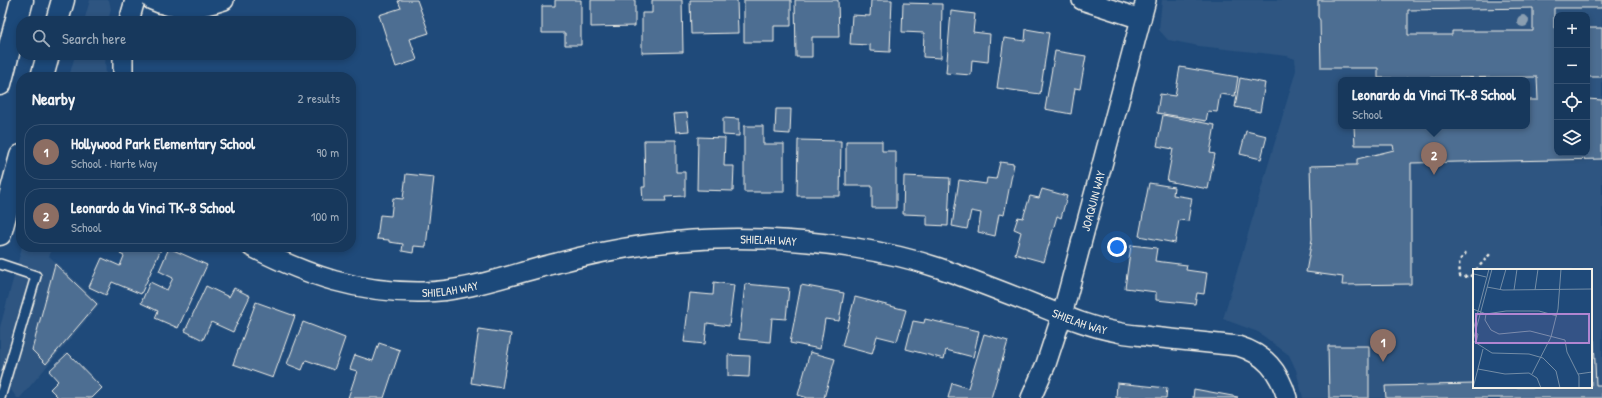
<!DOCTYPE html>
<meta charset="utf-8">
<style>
:root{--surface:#17385c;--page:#244365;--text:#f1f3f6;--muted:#9eacbb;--line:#365272;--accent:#95b2f1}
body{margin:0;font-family:"Patrick Hand",sans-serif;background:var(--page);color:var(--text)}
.controls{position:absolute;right:12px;top:12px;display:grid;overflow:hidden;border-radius:8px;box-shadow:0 2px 6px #0003}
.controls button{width:36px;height:36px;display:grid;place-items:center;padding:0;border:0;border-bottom:1px solid var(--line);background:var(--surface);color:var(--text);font:20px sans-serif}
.you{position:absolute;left:1117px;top:247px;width:14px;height:14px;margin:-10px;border:3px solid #fff;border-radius:50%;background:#1a73e8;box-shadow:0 0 0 6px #1a73e833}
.badge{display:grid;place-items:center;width:26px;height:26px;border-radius:50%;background:var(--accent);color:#fff;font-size:13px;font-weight:700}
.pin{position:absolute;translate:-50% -33px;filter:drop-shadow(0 1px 2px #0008)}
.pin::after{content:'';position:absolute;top:21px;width:14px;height:12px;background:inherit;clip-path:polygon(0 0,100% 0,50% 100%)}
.popup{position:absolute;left:1338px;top:77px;width:192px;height:52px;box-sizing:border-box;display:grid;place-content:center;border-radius:8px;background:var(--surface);filter:drop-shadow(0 1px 3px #0005);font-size:13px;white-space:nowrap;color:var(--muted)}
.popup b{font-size:15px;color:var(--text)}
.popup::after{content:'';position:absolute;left:50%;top:100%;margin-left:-8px;border:8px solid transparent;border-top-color:var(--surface)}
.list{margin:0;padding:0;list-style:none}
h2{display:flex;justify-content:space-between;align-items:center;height:52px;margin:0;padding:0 16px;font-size:17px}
h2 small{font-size:13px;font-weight:400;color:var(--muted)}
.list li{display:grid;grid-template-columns:26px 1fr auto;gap:12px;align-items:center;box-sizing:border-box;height:56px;margin:0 8px 8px;padding:0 8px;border:1px solid var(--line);border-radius:16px}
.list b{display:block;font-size:15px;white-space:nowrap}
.list p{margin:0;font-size:13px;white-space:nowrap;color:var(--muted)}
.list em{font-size:13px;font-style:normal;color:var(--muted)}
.icon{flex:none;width:22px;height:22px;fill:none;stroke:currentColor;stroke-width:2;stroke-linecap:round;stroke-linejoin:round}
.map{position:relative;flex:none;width:1602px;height:398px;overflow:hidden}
.search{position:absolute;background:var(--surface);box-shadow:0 2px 6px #0003;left:16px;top:16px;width:340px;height:44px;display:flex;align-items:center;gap:10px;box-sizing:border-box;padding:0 14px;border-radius:16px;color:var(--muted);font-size:15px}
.panel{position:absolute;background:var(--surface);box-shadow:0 2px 6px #0003;left:16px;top:72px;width:340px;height:180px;border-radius:16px}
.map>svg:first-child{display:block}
.built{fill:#2d5581;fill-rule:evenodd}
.building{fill:#4d6e92;stroke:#f4f1e8;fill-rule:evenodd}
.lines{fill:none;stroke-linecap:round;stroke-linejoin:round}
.lane-casing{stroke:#f4f1e8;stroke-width:12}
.street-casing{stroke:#f4f1e8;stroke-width:22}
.primary-casing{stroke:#f4f1e8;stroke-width:25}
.path{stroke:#f4f1e8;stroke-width:2.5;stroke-dasharray:3 3;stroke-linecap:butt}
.lane{stroke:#1f4a7a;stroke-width:9}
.street{stroke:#1f4a7a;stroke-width:19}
.primary{stroke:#1f4a7a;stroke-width:22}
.tree{fill:#8a9eb1}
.labels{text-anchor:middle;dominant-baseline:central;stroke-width:3;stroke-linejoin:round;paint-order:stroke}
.street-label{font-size:12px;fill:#f4f1e8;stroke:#1f4a7a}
.inset-road{fill:none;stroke:#748da6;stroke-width:1}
.view{fill:#b185d1;fill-opacity:0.15;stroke:#b185d1;stroke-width:2}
.inset-edge{fill:none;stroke:#f4f1e8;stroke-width:2}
</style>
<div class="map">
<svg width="1602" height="398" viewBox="0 0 1602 398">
<rect width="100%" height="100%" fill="#1f4a7a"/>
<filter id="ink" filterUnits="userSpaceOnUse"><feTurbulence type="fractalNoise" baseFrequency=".025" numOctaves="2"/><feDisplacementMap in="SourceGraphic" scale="8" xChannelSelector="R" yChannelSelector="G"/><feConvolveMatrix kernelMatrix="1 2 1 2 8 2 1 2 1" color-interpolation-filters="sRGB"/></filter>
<g filter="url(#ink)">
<!-- built -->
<path class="built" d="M90,0H109L111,9L108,21H84Z
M1162,0H1602V398H1303L1296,370L1289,355L1258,332L1223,319L1296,70L1295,59L1287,56L1199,46L1168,40L1159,30ZM1557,15H1587V153H1557ZM1341,80H1527V126H1341ZM1474,270H1591V387H1474Z
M75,55H105L106,77H69Z
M22,247H54L49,256L100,304L20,398H17L0,375V327Z"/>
<!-- building -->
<path class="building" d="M401,0H417L429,33L410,39L417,60L396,67L379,15L401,8L398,1Z
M555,0H581V45H565V33H542V6H555Z
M591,0H635V26L591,27Z
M652,0H682L683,52L642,53V13H652Z
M690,0H737L738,33L691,34Z
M744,0H791V26H774V42H744Z
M795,0H838L839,37H812V57H796Z
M871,0H892L890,52L870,51V45L850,44L852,15L870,16Z
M1318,0H1602V8H1554V28H1557V153H1587V99L1602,100V159L1411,163V284L1342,285L1343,277L1306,272L1312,239L1310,166L1353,165H1357V159L1394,150L1393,145H1355L1354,126H1527V100H1538L1537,77L1407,78V80H1392V78H1378V68H1321L1320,20L1318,17ZM1533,8V31H1452V35H1408V10Z
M903,3L942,4L941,58L923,57L924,33L902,32Z
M951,11L975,14L973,32L990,34L988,62L972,60L971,75L946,73Z
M1587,28H1602V77H1587Z
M1026,29L1049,33L1040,94L997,88L1004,38L1025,41Z
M1055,51L1086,56L1080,89L1075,88L1071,114L1045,109Z
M1180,67L1238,77L1235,96L1220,94L1217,112L1208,111L1206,121L1157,113L1160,94L1175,96Z
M1240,78L1265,83L1260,112L1235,107Z
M776,109H791L790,134L775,133Z
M687,113L689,131L676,132L674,114Z
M1163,115L1215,125L1210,153L1215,154L1208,189L1167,181L1173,149L1157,146Z
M723,118L739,119V136L723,135Z
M744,126H763V144H784V192H744Z
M1246,131L1267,136L1261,159L1240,154Z
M698,137L725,138L724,166H734L733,191L697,190Z
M644,140H676V172H685V196L665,197L666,201H643L642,187H645Z
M798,140L841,141L840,196H797Z
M846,141H882V151H896V208H872V186H846Z
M1000,162L1014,164L1004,215L999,214L995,236L978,232L981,213L971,211L967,229L952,226L959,180L986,184L987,178L996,179Z
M406,174L434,177L426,247L414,246L413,253L402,251L403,244L389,242V240L377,239L380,215L391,216L393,198L403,199Z
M904,176L950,178L948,226L927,225V215L903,214Z
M1149,183L1174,187L1173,195L1192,198L1188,221L1179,220L1175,243L1139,236Z
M1042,189L1067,196L1061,218L1057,216L1044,262L1015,254L1021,232L1014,229L1018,217L1023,218L1030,196L1039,198Z
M1131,245L1157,248L1155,261L1187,265L1186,270L1207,273L1204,294L1197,293L1195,304L1156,300V292L1125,288Z
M123,247H162L141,294L112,282L106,295L89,287L102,258L120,266L124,256L120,254Z
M169,248L207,265L178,328L155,318L158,311L141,303L150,282L167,290L173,278L159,271Z
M55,264L97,304L46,364L32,350Z
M714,282L734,285L729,326L707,323L705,344L684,342L690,293L713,295Z
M745,284L789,288L786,319L772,318L770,342L739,339Z
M801,285L844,293L839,321L825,319L820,349L790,343Z
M206,286L229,297L234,288L250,296L233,332L211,322L203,340L185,331Z
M855,297L906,310L897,341L877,336L872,354L842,346Z
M256,302L295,316L273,378L233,364Z
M925,319L979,331L973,357L946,350L944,359L906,349L913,321L924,323Z
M303,322L345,338L334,370L306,360L302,370L287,364Z
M479,329L511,334L502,388L471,383Z
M984,334L1008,341L991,398H948L952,383L968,388Z
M1591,340H1594L1596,385H1602V398H1386L1385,386L1474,384V387H1591Z
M379,343L400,350L384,398H348L357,371L350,369L355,355L373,361Z
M1328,346H1369V398H1329Z
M810,352L835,359L824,398H808L798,395Z
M68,353L102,388L92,398H59L50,389L58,381L49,371Z
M728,355L750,356L749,377L728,376Z
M1117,383L1167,388L1166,398H1116Z
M1194,389L1238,397L1237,398H1193Z"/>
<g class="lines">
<!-- lane casing -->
<g class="lane-casing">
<path id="lane" d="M0,264L36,276L0,398"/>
</g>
<!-- street casing -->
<g class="street-casing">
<g id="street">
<path d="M152,0C175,11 201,8 224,0"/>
<path d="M1082,0L1141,19"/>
<path d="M129,21L135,0"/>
<path d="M123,77V55"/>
<path id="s1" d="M252,247C309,276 358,293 423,292C466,292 515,273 557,263C624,245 695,236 764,239C819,241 887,250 939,268C973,280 1006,293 1039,306C1064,316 1090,327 1117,332C1128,335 1140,335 1152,337C1181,340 1209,343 1238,346C1265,354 1279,371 1287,398"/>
<path id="s2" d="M1031,398L1046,364L1062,315L1146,0"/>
</g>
</g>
<!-- primary casing -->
<g class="primary-casing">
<path id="primary" d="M57,21L63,0
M42,77L48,55
M0,84L22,0
M0,234L21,156"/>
</g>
<!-- path -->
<path class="path" d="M1466,253L1459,261L1460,276L1470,277L1474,272
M1476,270L1491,253"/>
<!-- lane -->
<use href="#lane" class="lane"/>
<!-- street -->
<use href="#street" class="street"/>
<!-- primary -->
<use href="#primary" class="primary"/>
</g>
<!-- trees -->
<circle class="tree" cx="1523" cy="21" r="6"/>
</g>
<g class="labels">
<!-- street labels -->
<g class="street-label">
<text stroke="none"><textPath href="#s2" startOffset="207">JOAQUIN WAY</textPath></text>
<text stroke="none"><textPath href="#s1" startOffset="530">SHIELAH WAY</textPath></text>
<text stroke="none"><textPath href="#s1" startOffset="206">SHIELAH WAY</textPath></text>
<text stroke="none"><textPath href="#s1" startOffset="854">SHIELAH WAY</textPath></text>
</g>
</g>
<!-- overview -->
<g transform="translate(1473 269)">
<rect width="119" height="119" fill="#1f4a7a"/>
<path class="inset-road" d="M1,5L13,8M14,18L30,21L119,20M27,21L33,0M41,21L44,0M62,21L65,0M0,40L13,45M84,47L66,42H33L13,45L12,51L18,61L26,65L57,62L92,71L94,83L106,107V119M0,62L16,0M2,64L5,65L3,74M0,72L19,84L56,85L70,89L83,102L87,119M0,72L19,0M5,100L32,105L56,104L64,109L68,119M59,105L78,68L85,40L88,0M105,105L119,103M0,119L10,80"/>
<path class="view" d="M3,45H116V74H3Z"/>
<rect width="119" height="119" class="inset-edge"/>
</g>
</svg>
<div class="controls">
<button>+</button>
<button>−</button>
<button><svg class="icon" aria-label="locate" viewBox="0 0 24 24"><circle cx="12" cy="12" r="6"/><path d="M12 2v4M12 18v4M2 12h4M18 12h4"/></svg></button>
<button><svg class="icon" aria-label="layers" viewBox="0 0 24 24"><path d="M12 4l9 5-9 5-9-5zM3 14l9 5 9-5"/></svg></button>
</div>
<div class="you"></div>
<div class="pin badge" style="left:1383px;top:362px;background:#8d6e63">1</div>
<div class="pin badge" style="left:1434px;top:175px;background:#8d6e63">2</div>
<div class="popup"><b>Leonardo da Vinci TK-8 School</b>School</div>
<div class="search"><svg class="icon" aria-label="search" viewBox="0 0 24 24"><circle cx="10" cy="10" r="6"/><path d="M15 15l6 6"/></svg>Search here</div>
<section class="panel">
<h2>Nearby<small>2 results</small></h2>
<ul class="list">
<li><span class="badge" style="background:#8d6e63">1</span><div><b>Hollywood Park Elementary School</b><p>School · Harte Way</p></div><em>90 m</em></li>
<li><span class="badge" style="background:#8d6e63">2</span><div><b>Leonardo da Vinci TK-8 School</b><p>School</p></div><em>100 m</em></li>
</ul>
</section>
</div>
